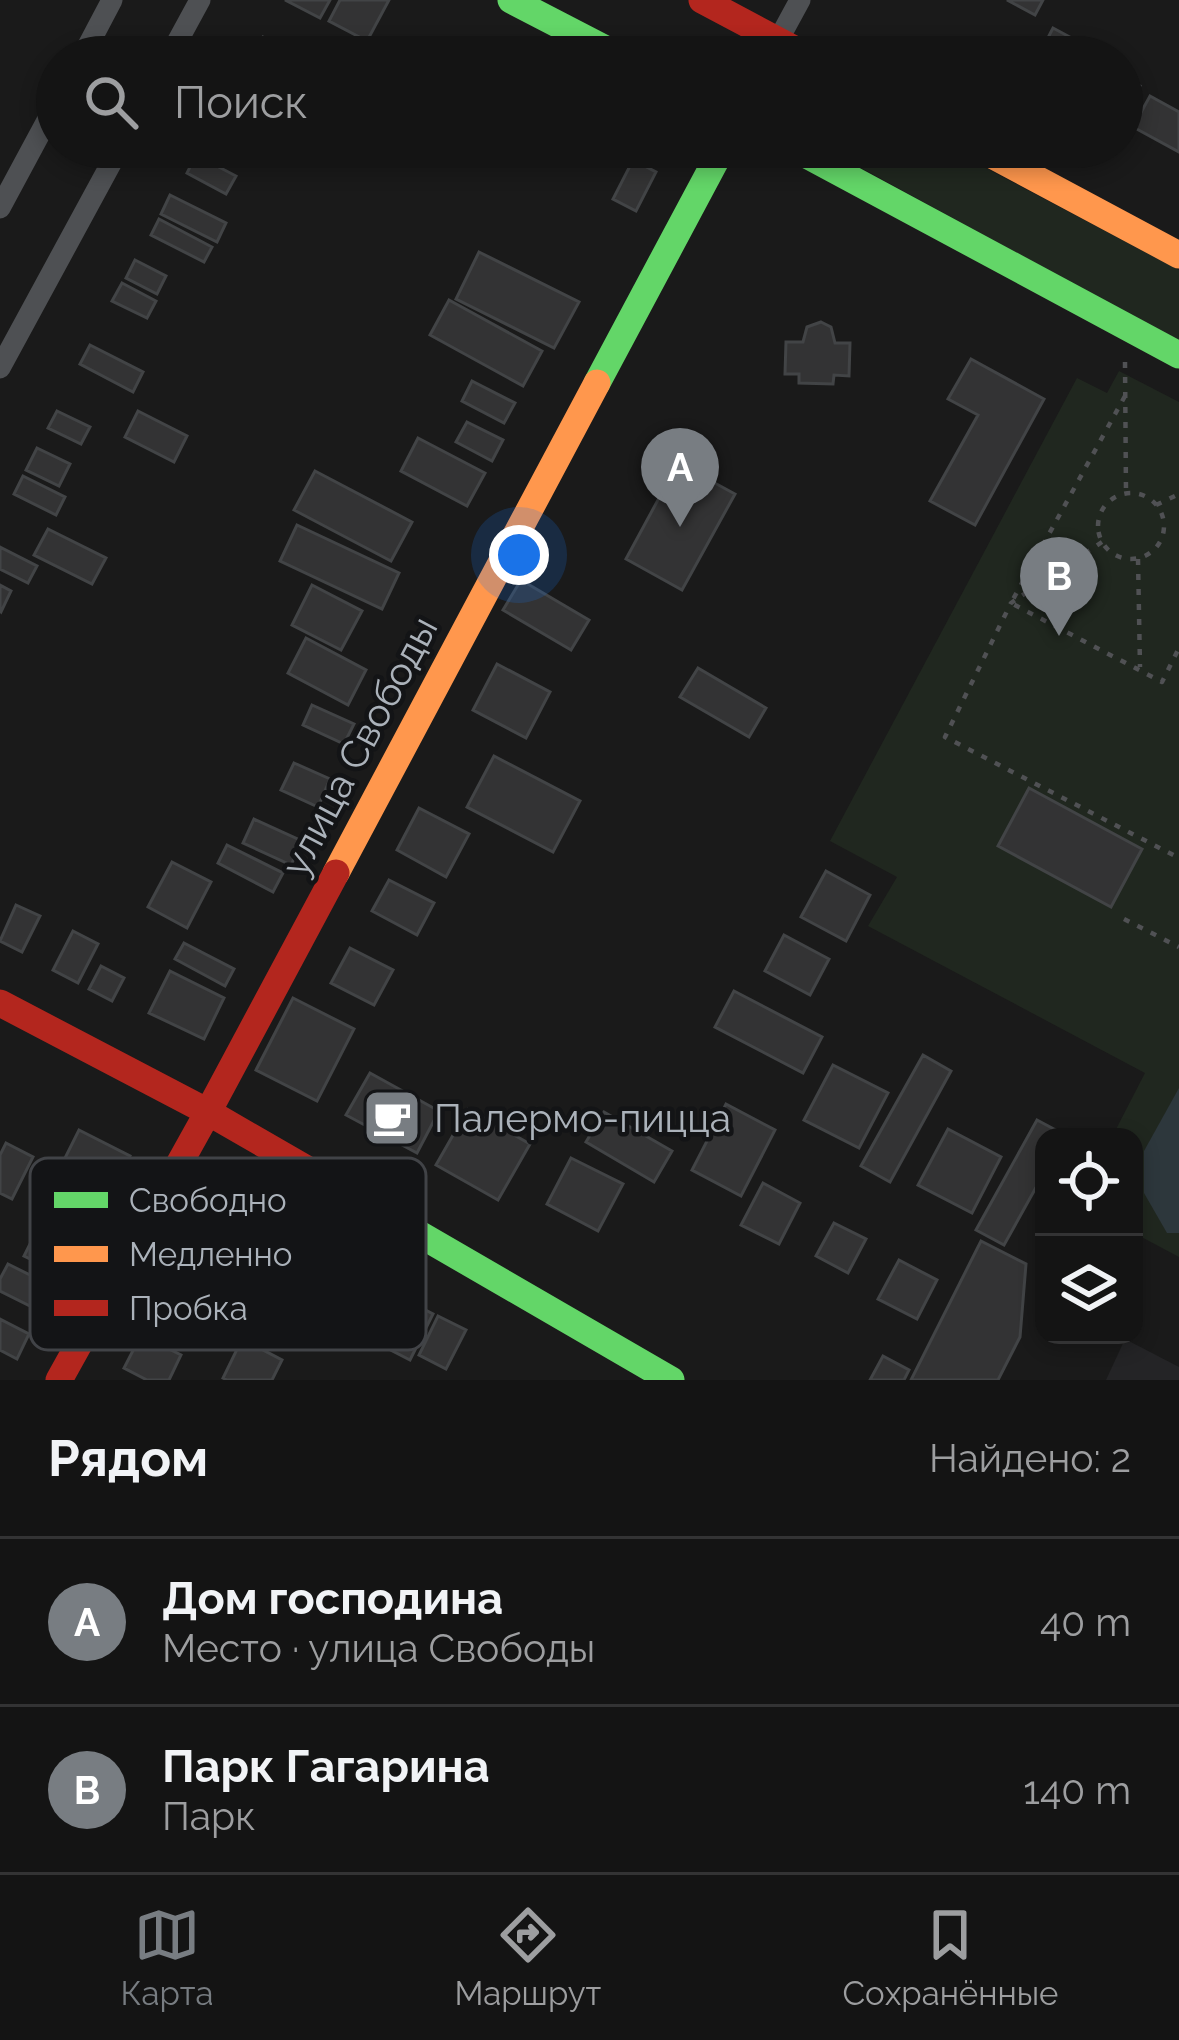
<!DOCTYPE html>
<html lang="ru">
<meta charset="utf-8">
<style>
:root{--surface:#141414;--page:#212122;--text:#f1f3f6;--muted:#9d9ea0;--line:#333334;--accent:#787d82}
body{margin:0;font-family:Raleway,sans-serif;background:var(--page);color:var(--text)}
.controls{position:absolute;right:36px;bottom:36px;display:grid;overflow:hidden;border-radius:24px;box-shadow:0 6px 18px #0003}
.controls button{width:108px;height:108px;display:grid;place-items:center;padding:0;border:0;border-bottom:3px solid var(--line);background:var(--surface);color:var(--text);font:60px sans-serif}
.you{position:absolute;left:519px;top:555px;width:42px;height:42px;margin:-30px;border:9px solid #fff;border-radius:50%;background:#1a73e8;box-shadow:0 0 0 18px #1a73e833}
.badge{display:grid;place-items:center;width:78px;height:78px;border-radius:50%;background:var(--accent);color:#fff;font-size:39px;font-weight:700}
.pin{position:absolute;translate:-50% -99px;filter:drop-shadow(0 3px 6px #0008)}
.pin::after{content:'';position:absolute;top:63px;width:42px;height:36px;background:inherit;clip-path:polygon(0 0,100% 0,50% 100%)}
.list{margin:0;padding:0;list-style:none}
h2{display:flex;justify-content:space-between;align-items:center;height:156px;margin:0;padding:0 48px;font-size:51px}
h2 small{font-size:39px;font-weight:400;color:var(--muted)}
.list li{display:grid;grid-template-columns:78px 1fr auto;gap:36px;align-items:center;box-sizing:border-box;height:168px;padding:0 48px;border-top:3px solid var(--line)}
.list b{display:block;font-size:45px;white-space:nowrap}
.list p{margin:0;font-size:39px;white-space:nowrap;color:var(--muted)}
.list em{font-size:39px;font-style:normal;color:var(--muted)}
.icon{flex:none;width:66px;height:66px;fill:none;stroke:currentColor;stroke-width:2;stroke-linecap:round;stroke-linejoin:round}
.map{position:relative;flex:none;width:1179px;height:1380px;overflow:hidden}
.search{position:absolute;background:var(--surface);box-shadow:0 6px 18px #0003;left:36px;right:36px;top:36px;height:132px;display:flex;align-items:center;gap:30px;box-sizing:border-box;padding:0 42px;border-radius:66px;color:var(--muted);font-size:45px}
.sheet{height:492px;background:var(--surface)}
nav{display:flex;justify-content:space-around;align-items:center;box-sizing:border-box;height:168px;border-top:3px solid var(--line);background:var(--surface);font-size:33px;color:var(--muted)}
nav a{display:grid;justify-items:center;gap:6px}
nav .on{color:var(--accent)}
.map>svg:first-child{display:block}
.built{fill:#242426}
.green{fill:#20271f}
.water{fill:#2d373c}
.building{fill:#333334;stroke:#424446;stroke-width:3}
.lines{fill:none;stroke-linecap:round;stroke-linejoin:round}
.path{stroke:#505154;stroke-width:4.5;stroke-dasharray:6 9;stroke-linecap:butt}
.street{stroke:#4e5053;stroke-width:21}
.fast{stroke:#63d668;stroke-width:27}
.slow{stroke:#ff974d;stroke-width:27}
.jam{stroke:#b3261e;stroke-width:27}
.labels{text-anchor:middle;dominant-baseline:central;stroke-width:9;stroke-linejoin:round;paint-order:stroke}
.street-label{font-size:39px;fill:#abb2ba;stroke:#131416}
.poi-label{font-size:39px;fill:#abb2ba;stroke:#131416;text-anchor:start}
.key{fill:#131416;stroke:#414347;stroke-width:3}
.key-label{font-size:33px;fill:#abb2ba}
</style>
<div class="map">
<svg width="1179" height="1380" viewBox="0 0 1179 1380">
<rect width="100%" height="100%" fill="#1a1a1a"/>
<!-- built -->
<path class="built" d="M1125,1339L1179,1367V1380H1106Z"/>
<!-- green -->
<path class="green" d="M823,147H946L1179,270V342Z
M1119,371L1179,402V1257L1134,1233V1137H1112L1145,1073L868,926L897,877L830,841L1077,378L1107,393Z"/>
<!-- water -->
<path class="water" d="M1179,1088V1233H1167L1144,1193V1151Z"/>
<!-- building -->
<path class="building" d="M285,0H330L320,18Z
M340,0H389L367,41L329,21Z
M1007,0H1043L1035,15Z
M1053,28L1081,43L1073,57H1038Z
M263,37L292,53L290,57H253Z
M409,39L429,50L425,57H400Z
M1122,77L1140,86L1123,117H1122Z
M1150,96L1179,112V152L1133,127Z
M513,147H541L535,158Z
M196,155L236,176L226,194L187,173Z
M633,160L656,172L636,211L613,199Z
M170,195L226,223L217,242L161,214Z
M159,219L212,247L204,262L151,235Z
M479,252L579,302L554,348L456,299Z
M135,260L166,276L157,294L126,278Z
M122,283L156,301L147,318L112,301Z
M449,300L542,351L523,386L430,335Z
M821,322L831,327L835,343H850L849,376L834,375L833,384L799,383V374H785L786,342H803L807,327Z
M90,345L143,372L133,392L80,364Z
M971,359L1044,399L975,525L930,501L978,415L948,399Z
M472,381L515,403L504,423L462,401Z
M57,411L90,427L81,444L48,428Z
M138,411L187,436L174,462L125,437Z
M467,422L503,440L492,461L456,442Z
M418,438L485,473L467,506L401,471Z
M37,448L70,464L59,486L26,470Z
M678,463L735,494L682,590L626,559Z
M315,471L412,522L391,561L294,510Z
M23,476L65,497L56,515L14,494Z
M297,525L399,573L382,609L280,561Z
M48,529L106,558L92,584L34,555Z
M0,547L37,566L28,583L0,569Z
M521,580L589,620L571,650L503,610Z
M0,585L11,591L1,612L0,611Z
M312,585L362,611L341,650L292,625Z
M306,638L366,670L348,705L288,673Z
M497,664L550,692L526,738L473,710Z
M698,668L766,708L749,737L680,697Z
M312,705L354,724L344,744L303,725Z
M494,756L580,801L553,852L467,807Z
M294,763L330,779L318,807L281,790Z
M1029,788L1142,849L1111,907L998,846Z
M419,808L469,834L446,877L397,850Z
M254,819L302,841L291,865L243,843Z
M227,845L283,873L273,892L218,863Z
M172,862L211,882L187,928L148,907Z
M826,871L870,895L846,941L801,917Z
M389,880L434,903L417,935L372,911Z
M16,905L40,916L22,952L0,941Z
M73,931L98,944L78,983L53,970Z
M784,935L829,959L810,995L765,971Z
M184,943L234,969L225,986L175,959Z
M350,948L393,970L374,1005L331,983Z
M101,966L124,978L112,1001L89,989Z
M170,971L224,998L204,1039L149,1013Z
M734,991L822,1037L803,1073L715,1027Z
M293,998L354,1029L317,1101L256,1070Z
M923,1055L951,1071L890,1182L861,1166Z
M833,1065L888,1093L859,1148L804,1120Z
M370,1073L439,1111L417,1153L346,1115Z
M726,1104L775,1130L741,1196L692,1170Z
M468,1109L530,1144L498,1200L436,1165Z
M604,1112L672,1151L654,1182L586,1142Z
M1037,1120L1065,1135L1044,1137V1173L1004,1245L976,1230Z
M948,1129L1001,1157L972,1213L918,1185Z
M79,1130L130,1156L114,1187L63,1162Z
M6,1143L33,1157L12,1199L0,1193V1155Z
M571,1158L623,1184L598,1231L547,1204Z
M763,1183L800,1203L779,1244L741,1225Z
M834,1223L866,1239L848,1273L816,1256Z
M36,1232L80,1254L68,1277L24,1256Z
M981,1241L1026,1264L1020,1337L998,1380H911Z
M899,1260L937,1280L917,1319L878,1299Z
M8,1264L58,1289L46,1314L0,1291V1279Z
M408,1301L433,1314L410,1360L385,1347Z
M438,1316L466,1330L446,1369L419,1355Z
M0,1319L29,1334L17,1359L0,1350Z
M141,1335L181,1355L169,1380H147L124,1368Z
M242,1339L282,1360L272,1380H227L223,1378Z
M883,1356L909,1370L904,1380H870Z"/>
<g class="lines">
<!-- path -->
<path class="path" d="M1125,362L1126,493
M1125,396L1011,603L1162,682L1179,648
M1098 526a33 33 0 1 1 66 0a33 33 0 1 1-66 0Z
M1156,505L1179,494
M1102,542L1011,603L945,737L1179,858
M1138,559L1140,667
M1124,919L1179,947"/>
<!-- street -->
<path class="street" d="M82,57L112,0
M169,57L200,0
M769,57L800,0
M0,208L57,102
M0,368L120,147"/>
<!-- fast -->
<path class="fast" d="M511,0L621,57
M792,147L1179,355
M597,383L723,147
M376,1209L671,1380"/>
<!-- slow -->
<path class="slow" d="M977,147L1179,255
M336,873L597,383"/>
<!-- jam -->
<path class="jam" d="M702,0L809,57
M0,1003L208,1112L376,1209
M59,1380L208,1112L336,873"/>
</g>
<!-- icons -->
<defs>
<g id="cafe-square" transform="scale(3)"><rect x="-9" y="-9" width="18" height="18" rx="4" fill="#787d82" stroke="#131416"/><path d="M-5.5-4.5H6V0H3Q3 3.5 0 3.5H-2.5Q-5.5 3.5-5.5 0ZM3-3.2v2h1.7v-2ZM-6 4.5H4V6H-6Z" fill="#fff"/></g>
</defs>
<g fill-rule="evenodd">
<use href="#cafe-square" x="392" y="1118"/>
</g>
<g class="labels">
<!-- street labels -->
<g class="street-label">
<text transform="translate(359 746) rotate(-62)">улица Свободы</text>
</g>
<!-- poi labels -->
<g class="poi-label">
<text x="434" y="1118">Палермо-пицца</text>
</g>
</g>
<!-- legend -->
<rect x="30" y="1158" width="396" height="192" rx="18" class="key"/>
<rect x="54" y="1192" width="54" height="16" fill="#63d668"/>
<rect x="54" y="1246" width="54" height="16" fill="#ff974d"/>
<rect x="54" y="1300" width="54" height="16" fill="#b3261e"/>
<g class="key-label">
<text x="129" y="1212">Свободно</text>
<text x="129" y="1266">Медленно</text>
<text x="129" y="1320">Пробка</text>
</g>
</svg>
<div class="controls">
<button><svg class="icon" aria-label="locate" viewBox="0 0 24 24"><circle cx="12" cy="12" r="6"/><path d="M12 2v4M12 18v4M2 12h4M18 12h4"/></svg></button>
<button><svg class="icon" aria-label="layers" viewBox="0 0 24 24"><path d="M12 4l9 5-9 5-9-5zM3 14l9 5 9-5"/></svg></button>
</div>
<div class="you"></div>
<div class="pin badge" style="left:680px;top:527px">A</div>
<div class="pin badge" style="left:1059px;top:636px">B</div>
<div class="search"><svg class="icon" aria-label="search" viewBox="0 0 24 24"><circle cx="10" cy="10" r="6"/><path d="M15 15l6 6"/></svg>Поиск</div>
</div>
<section class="sheet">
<h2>Рядом<small>Найдено: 2</small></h2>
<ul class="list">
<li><span class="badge">A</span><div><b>Дом господина</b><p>Место · улица Свободы</p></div><em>40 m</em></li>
<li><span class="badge">B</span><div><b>Парк Гагарина</b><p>Парк</p></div><em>140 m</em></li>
</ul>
</section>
<nav>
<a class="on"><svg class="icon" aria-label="map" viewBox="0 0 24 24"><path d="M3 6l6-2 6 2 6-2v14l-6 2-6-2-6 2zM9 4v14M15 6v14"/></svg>Карта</a>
<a><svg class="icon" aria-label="directions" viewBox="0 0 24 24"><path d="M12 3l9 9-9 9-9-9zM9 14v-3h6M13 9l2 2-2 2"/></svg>Маршрут</a>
<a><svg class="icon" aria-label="saved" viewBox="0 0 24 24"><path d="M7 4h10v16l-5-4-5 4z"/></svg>Сохранённые</a>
</nav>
